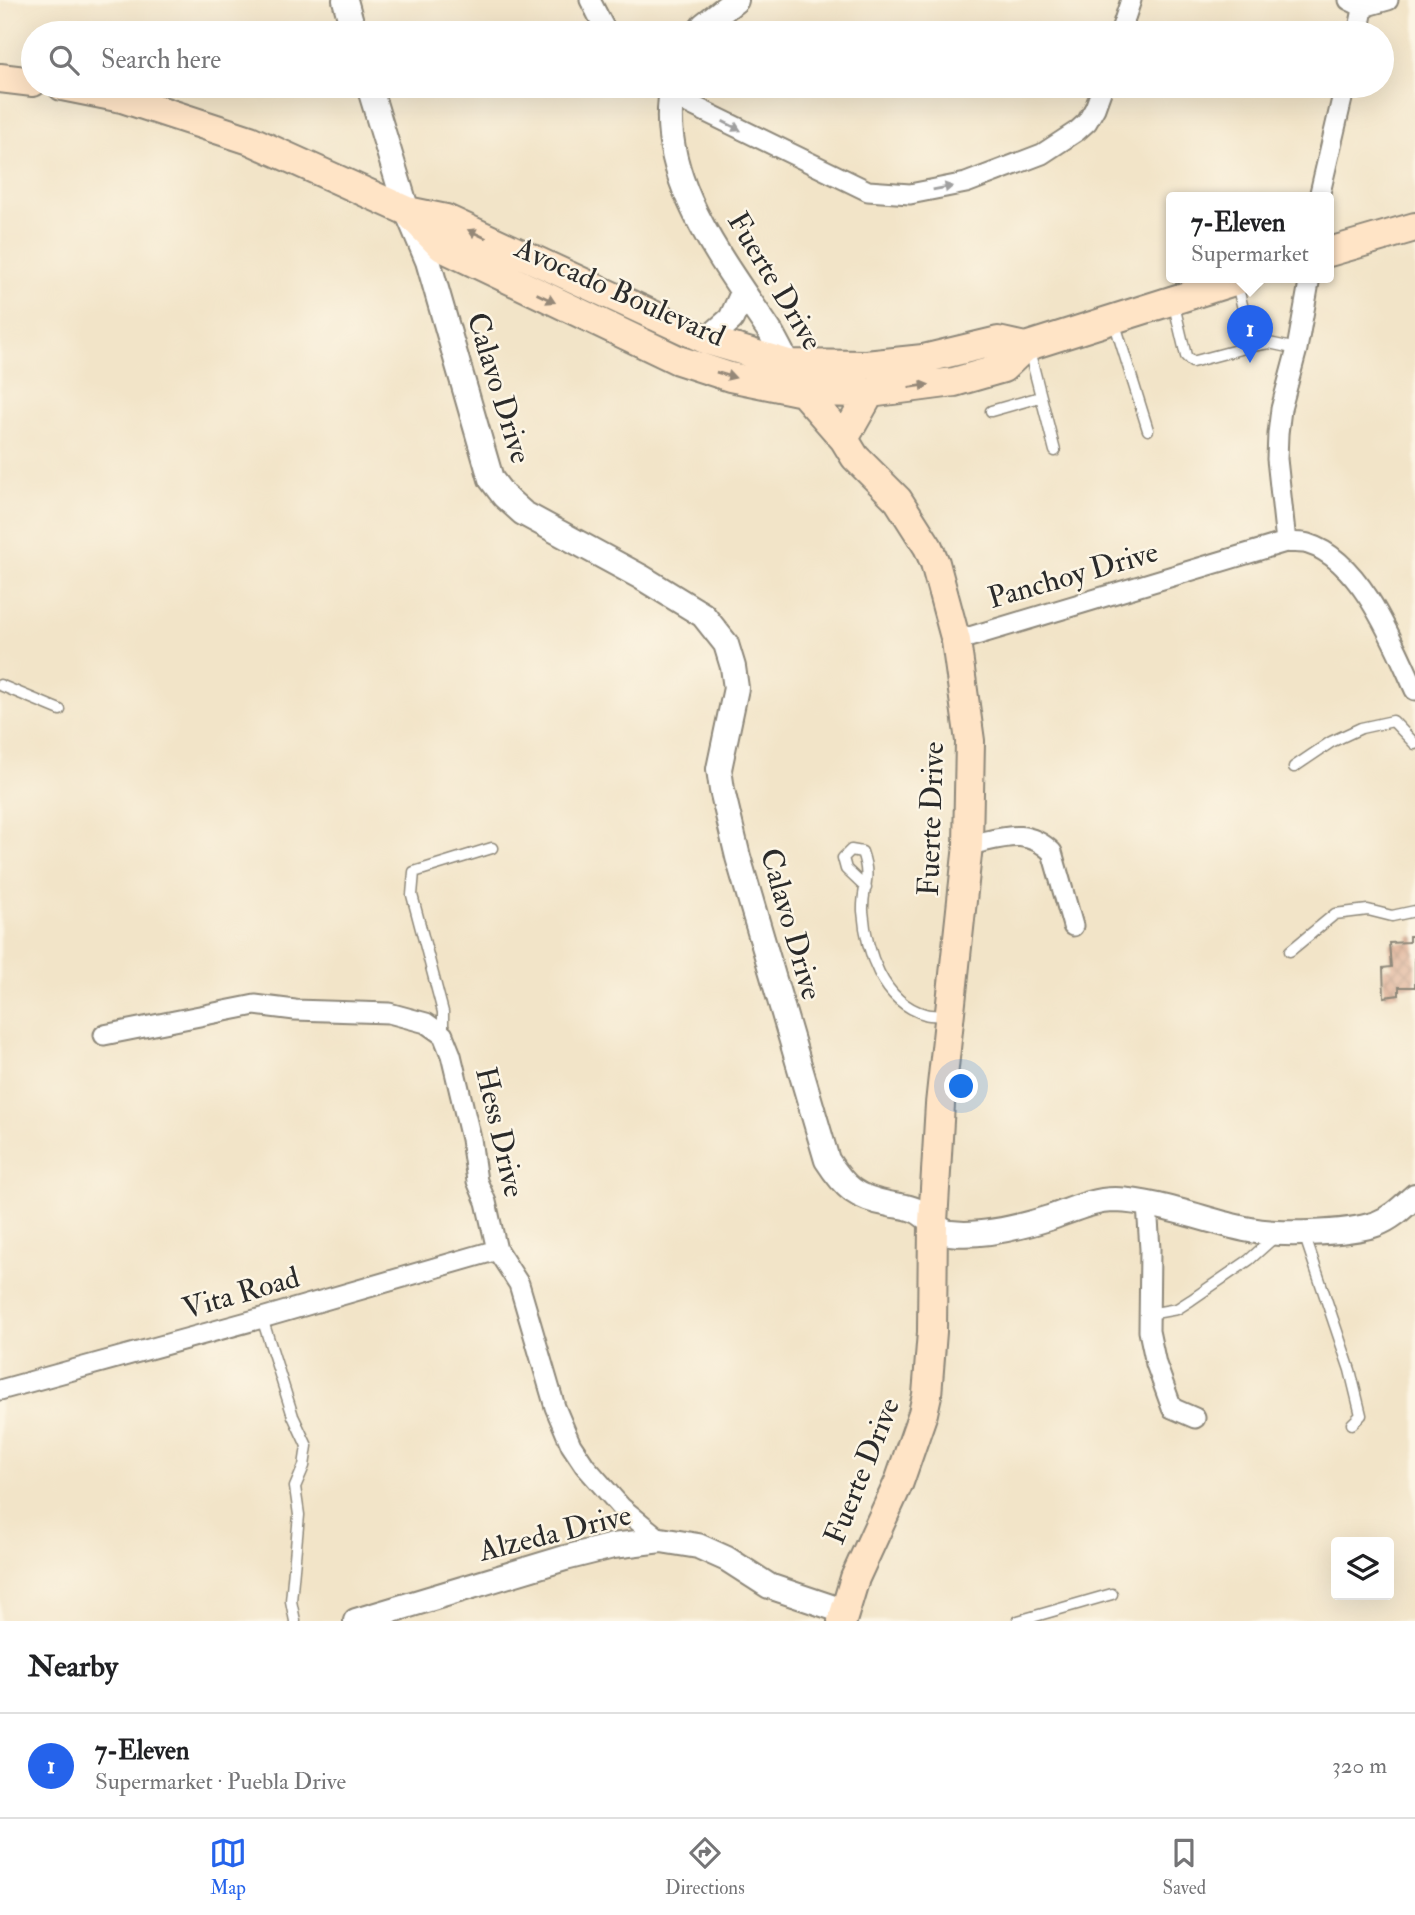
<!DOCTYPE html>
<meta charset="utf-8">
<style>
:root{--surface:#fff;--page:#f6f6f6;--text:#202124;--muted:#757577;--line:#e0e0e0;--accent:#2563eb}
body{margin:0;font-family:"IM FELL Double Pica",serif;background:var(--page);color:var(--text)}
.controls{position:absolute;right:21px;bottom:21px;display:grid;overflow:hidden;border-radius:7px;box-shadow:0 7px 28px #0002}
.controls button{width:63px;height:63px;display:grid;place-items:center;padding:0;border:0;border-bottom:2px solid var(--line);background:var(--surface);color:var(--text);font:35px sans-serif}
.you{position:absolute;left:962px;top:1087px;width:24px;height:24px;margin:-18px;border:5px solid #fff;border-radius:50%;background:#1a73e8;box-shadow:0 0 0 10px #1a73e833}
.badge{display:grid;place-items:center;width:46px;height:46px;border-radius:50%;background:var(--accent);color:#fff;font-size:23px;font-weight:700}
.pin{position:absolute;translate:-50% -58px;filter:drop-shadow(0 2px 4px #0008)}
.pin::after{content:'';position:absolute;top:37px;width:24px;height:21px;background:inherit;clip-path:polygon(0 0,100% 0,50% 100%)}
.popup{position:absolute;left:1166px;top:192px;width:168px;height:91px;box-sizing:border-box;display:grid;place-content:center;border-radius:7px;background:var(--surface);filter:drop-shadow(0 2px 5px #0005);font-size:23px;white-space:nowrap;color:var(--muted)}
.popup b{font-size:26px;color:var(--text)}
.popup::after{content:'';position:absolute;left:50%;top:100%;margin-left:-14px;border:14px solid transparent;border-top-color:var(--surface)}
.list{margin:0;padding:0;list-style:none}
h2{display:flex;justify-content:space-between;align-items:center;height:91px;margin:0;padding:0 28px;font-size:30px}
h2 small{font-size:23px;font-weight:400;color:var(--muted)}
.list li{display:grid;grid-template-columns:46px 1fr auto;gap:21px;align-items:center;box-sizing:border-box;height:105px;padding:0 28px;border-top:2px solid var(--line)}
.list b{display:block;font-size:26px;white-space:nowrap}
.list p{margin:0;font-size:23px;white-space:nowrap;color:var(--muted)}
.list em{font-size:23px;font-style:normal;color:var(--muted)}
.icon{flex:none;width:38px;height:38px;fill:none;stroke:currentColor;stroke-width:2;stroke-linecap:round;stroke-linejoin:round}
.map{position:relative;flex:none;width:1415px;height:1621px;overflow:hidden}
.search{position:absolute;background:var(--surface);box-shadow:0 7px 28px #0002;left:21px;right:21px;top:21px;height:77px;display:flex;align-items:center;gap:18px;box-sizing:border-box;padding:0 24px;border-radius:38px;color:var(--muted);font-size:26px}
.sheet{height:196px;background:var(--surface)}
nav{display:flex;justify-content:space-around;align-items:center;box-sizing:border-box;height:98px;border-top:2px solid var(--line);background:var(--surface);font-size:19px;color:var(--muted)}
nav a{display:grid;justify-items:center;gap:4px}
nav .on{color:var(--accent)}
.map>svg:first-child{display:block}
.building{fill:url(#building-cross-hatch)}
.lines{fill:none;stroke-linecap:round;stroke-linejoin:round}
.service-casing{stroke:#8e887a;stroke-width:13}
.minor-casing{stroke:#8e887a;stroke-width:23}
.tertiary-casing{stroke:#8e887a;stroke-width:28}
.secondary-casing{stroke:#8e887a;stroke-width:32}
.service{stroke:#fff;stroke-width:10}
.minor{stroke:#fff;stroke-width:19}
.tertiary{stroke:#fff;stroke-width:24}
.secondary{stroke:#ffe4c6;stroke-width:28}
.oneway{fill:#a0a0a0}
.oneway2{fill:#958878}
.labels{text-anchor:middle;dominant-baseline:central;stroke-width:5;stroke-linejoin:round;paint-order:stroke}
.street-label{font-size:30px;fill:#2b2b2b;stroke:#fcf5e5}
</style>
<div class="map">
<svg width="1415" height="1621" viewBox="0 0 1415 1621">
<defs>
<pattern id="building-cross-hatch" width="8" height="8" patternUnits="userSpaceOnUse" patternTransform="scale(1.75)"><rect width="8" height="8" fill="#daa58a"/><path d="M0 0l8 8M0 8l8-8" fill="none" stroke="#b18771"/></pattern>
</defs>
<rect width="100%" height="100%" fill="#fcf5e5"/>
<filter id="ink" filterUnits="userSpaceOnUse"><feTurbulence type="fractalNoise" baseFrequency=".0143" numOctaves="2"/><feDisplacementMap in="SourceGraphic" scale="14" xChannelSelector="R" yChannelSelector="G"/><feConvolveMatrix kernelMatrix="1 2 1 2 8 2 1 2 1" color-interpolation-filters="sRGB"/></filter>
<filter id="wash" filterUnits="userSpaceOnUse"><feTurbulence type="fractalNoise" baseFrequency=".00686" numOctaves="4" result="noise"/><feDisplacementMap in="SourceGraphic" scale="28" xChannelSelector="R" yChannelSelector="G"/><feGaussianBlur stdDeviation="1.57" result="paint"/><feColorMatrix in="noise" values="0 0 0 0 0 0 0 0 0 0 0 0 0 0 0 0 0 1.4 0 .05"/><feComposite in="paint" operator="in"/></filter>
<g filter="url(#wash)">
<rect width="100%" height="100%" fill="#f2e4c8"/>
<g id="blocks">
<!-- building -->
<path class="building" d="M1409,936H1415V987H1399V995L1384,997L1383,968L1391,967L1389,943L1409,942Z"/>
</g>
</g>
<g filter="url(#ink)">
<use href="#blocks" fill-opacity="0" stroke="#8e887a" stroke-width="2"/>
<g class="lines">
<!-- service casing -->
<g class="service-casing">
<path id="service" d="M1173,301L1186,356L1192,362L1252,346L1237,284
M1114,321L1148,430
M1252,346L1269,343L1297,349
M1029,350L1055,451
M991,411L1040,397
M0,685L60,710
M1294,767L1331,742L1361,728L1393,721L1415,744
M866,888L846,869L843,858L851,850L862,852C872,880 862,887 863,911C866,950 882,1002 925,1014C931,1016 940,1015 947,1016
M1290,951L1335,914L1368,910L1392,916L1415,911
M443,1034V1012L412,895L414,872L492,848
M1304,1234L1350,1370L1361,1415L1352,1424
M1149,1314L1177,1309L1191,1300L1249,1260L1277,1235
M262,1318L293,1416L307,1446L304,1466L295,1487L299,1515L291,1601L295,1621
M1018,1621L1112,1594"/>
</g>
<!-- minor casing -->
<g class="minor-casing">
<path id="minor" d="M590,0L607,33
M1349,0L1363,7L1388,0
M1120,33L1131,0
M1358,33L1365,0
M661,86L671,95L868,191L910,194L966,183L1042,154L1077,131L1087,122L1095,108L1103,86
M1319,197L1345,86
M1286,542L1277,459L1278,434L1281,409L1297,349L1310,277
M956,641L1286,542C1293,543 1302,542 1308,544C1361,560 1394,644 1415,690
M968,845C1001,839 1025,826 1052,852L1073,926
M104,1035L255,1005L295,1010L389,1013L426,1023L443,1035L451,1055L471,1139L477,1181L486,1202L497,1250L519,1284L555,1407L571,1445L585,1466L621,1507L661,1540
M1147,1205L1150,1249L1149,1331L1156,1364L1172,1408L1195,1418
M0,1390L262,1318L497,1250"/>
</g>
<!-- tertiary casing -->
<g class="tertiary-casing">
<path id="tertiary" d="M345,0L354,33
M698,33L704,25L736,0
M369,86L407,211L428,261L491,479L504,496L523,513L641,577L703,615L726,644L733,667L736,688L719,769L722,790L738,857L827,1160C845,1188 856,1198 889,1204C897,1206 907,1206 915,1210C927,1214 937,1231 950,1233C981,1237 1020,1227 1049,1218C1070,1211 1092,1200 1115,1200C1157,1201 1204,1220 1245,1229C1275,1236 1347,1234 1376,1224C1392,1218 1403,1207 1415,1196
M673,86C654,176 724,262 771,333C779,347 786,362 794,376
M707,340L731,319L743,293
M356,1621L565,1558L613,1546L661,1540L698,1546L727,1559L769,1586L843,1611"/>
</g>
<!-- secondary casing -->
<g class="secondary-casing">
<path id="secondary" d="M0,78L33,82
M62,86L122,98L250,140L407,211L446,219L707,340L788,364L866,365L923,359L998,341L1025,347
M407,211L442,247L678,360L730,377L803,392L870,393L954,382L1003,368L1025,347L1247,277
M1329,252L1415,227
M803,392L844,439L855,457L898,500L928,547L935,563L956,641L970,741L968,845L940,1104L933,1222L932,1332L927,1395L923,1413L899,1482L855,1578L842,1621
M844,439L870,393"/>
</g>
<!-- service -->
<use href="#service" class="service"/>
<!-- minor -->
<use href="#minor" class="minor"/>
<!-- tertiary -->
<use href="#tertiary" class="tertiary"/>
<!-- secondary -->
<use href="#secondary" class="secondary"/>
</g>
<!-- one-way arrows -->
<defs><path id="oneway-solid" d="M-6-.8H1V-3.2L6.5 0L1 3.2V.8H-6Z" transform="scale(1.75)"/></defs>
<g class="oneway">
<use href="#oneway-solid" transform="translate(732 126) rotate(27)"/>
<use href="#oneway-solid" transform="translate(943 188) rotate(-10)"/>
</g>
<g class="oneway2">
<use href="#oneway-solid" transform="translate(477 234) rotate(-155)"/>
<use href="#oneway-solid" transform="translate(546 298) rotate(26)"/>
<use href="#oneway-solid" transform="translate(726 375) rotate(16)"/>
<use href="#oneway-solid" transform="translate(919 386) rotate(-7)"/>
</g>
</g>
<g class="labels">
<!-- street labels -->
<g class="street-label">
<text transform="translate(775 281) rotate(59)">Fuerte Drive</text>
<text transform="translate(620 292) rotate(24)">Avocado Boulevard</text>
<text transform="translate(499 388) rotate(73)">Calavo Drive</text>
<text transform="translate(1073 575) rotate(-16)">Panchoy Drive</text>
<text transform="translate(931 819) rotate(-88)">Fuerte Drive</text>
<text transform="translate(791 924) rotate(74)">Calavo Drive</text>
<text transform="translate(500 1132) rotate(77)">Hess Drive</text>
<text transform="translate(241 1293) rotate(-16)">Vita Road</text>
<text transform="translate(862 1471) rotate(-68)">Fuerte Drive</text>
<text transform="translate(555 1533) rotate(-14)">Alzeda Drive</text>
</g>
</g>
</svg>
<div class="controls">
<button><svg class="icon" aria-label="layers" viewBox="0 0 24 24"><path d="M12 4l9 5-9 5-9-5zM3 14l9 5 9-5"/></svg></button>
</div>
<div class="you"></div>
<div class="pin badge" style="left:1250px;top:363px">1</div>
<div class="popup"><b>7-Eleven</b>Supermarket</div>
<div class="search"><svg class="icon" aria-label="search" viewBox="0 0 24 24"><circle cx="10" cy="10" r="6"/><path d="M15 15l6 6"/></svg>Search here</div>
</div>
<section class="sheet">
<h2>Nearby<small></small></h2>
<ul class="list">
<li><span class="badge">1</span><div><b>7-Eleven</b><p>Supermarket · Puebla Drive</p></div><em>320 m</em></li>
</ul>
</section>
<nav>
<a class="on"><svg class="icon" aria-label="map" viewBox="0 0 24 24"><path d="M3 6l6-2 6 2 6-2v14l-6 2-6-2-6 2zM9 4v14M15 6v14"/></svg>Map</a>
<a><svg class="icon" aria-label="directions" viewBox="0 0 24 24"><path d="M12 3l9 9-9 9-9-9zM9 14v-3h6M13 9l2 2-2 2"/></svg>Directions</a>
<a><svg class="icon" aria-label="saved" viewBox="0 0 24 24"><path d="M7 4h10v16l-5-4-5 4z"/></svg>Saved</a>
</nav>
